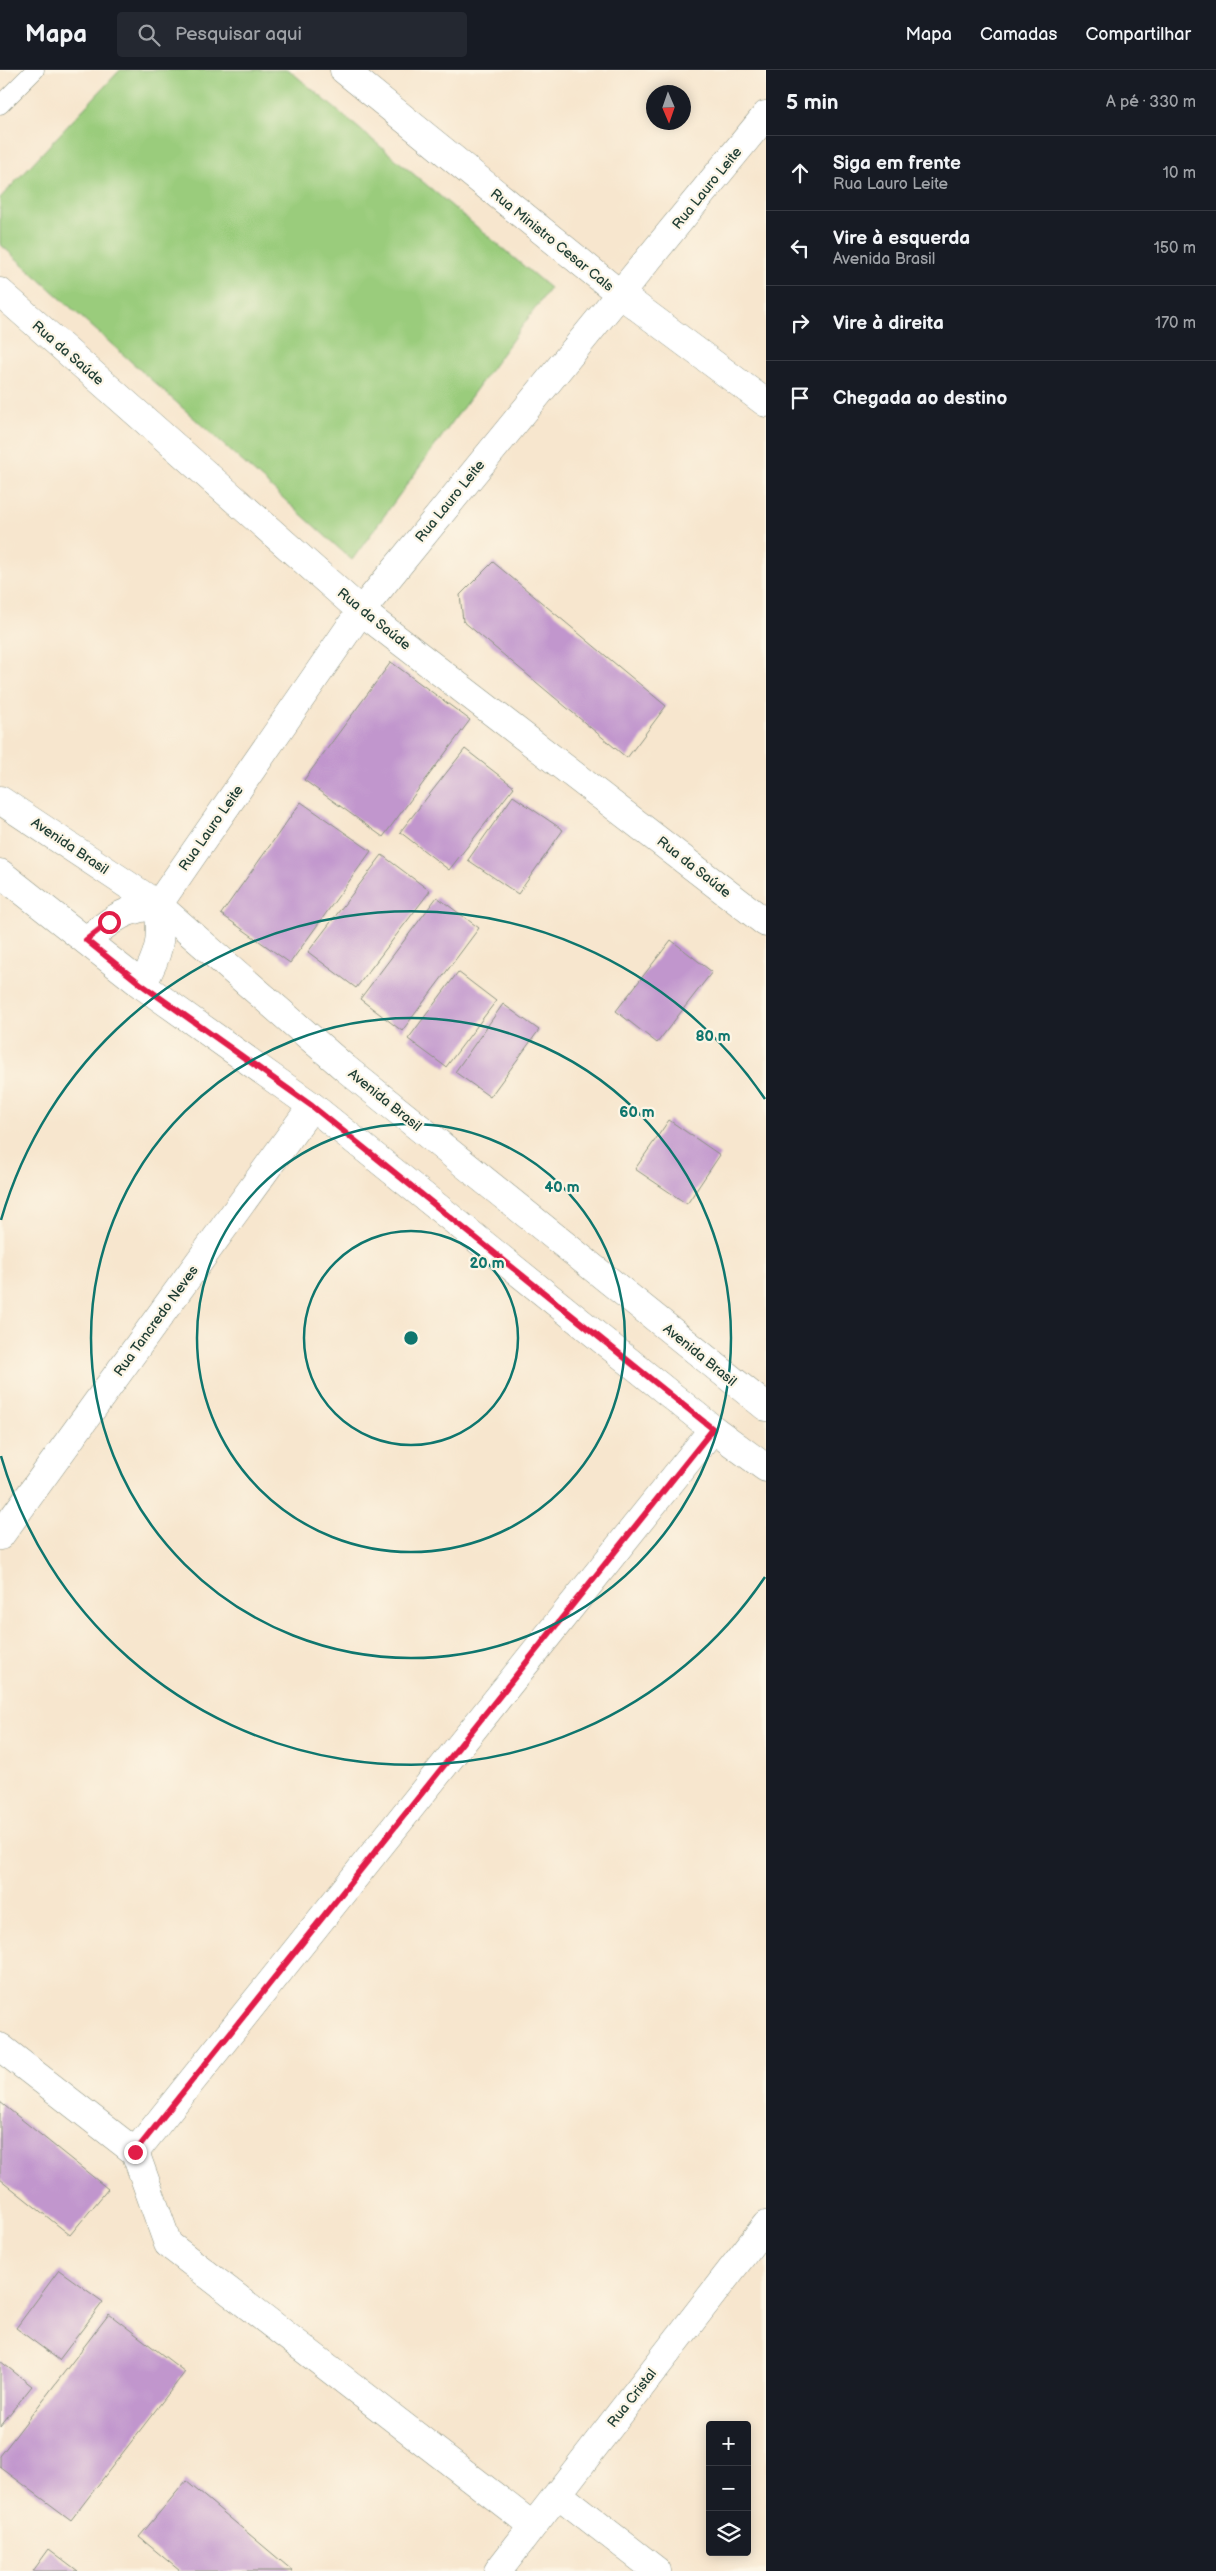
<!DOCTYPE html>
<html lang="pt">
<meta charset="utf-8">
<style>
:root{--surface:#171b24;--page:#242831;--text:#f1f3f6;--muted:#9ea1a6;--line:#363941}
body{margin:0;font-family:"Balsamiq Sans",sans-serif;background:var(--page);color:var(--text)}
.controls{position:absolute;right:15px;bottom:15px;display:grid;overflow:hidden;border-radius:5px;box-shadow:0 2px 12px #0003}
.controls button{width:45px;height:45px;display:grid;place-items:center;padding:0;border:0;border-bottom:1px solid var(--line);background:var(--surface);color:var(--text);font:25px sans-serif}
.compass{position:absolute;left:646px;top:15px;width:45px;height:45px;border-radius:50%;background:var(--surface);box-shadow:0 2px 12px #0003;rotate:178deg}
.stop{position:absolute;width:15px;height:15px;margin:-11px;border:4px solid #e11d48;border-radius:50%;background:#fff}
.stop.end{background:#e11d48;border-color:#fff;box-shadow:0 1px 5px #0008}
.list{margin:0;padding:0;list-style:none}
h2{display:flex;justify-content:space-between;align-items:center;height:65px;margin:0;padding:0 20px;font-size:21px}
h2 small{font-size:16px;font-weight:400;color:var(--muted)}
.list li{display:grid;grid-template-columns:32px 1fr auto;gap:15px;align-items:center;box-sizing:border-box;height:75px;padding:0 20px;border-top:1px solid var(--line)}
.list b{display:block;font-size:19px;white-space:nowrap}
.list p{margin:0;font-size:16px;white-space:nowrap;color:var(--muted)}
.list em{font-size:16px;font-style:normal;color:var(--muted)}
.icon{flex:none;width:28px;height:28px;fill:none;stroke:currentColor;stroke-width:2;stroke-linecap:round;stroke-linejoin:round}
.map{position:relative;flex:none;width:766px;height:2501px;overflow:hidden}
header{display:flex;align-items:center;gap:30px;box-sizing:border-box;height:70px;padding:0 25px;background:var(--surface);border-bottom:1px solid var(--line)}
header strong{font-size:24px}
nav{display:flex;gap:28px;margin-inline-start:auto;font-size:18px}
.search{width:350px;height:45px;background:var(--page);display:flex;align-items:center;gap:12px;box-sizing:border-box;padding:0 18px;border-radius:5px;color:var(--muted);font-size:19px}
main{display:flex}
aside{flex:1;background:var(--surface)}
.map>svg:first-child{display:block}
.green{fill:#9acc7c;stroke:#5c8458}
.building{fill:#c196cd}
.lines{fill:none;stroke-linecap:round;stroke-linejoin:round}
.lane-casing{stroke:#8b9281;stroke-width:19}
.street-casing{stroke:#8b9281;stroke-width:29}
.secondary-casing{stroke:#8b9281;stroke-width:29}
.lane{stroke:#fff;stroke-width:18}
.street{stroke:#fff;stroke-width:28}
.secondary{stroke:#fff;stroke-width:28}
.route{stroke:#e11d48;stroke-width:6}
.ring{fill:none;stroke:#0f766e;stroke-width:2.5}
.labels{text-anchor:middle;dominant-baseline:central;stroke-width:4.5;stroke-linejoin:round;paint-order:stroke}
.street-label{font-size:14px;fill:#1f3d34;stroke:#fcf5e5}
.centre{fill:#0f766e;stroke:#fcf5e5;stroke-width:2.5}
.ring-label{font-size:15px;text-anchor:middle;font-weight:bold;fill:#0f766e;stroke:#fcf5e5;stroke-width:4.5;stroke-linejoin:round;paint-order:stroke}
</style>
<header>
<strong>Mapa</strong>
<div class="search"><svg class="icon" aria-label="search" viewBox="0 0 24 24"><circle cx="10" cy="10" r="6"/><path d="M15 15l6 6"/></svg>Pesquisar aqui</div>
<nav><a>Mapa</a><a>Camadas</a><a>Compartilhar</a></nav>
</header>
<main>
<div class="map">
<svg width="766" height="2501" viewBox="0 0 766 2501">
<rect width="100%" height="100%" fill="#fcf5e5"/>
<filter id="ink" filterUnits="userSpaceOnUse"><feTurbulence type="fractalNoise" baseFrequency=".02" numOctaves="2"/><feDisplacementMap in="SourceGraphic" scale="10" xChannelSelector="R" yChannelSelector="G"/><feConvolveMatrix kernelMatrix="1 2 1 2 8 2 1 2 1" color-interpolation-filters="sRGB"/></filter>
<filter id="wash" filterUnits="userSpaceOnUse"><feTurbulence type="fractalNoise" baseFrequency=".0096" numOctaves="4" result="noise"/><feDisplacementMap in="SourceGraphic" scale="20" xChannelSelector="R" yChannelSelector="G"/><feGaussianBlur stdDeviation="1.12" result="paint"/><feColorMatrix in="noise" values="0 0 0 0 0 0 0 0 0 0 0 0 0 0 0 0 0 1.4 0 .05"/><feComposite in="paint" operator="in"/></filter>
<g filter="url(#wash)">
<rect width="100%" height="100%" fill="#f7e6ce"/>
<!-- green -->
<path class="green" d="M120,0H289L550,218L352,490L0,174V128Z"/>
<g id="blocks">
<!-- building -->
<path class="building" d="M493,492L666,636L627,688L463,551L460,525Z
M391,592L470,650L383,767L304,710Z
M465,679L514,717L449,800L400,762Z
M513,726L563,760L518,824L468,790Z
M301,732L371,781L290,893L221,844Z
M382,785L430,821L356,918L308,882Z
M437,827L479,858L402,961L360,929Z
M671,870L712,902L657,973L616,941Z
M458,902L496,931L446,997L408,969Z
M503,934L539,960L490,1027L455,1002Z
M669,1050L720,1085L687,1134L635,1099Z
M0,2032L108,2119L70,2165L0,2109Z
M59,2200L103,2232L59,2290L16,2258Z
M109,2244L185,2302L71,2450L0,2397V2386Z
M0,2291L32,2316L0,2356Z
M186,2411L293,2501H180L139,2467Z
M49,2479L78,2501H33Z"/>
</g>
</g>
<g filter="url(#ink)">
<use href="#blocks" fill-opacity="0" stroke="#8b9281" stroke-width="1"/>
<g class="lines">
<!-- lane casing -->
<g class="lane-casing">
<path id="lane" d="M0,35L35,0"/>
</g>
<!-- street casing -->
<g class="street-casing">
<path id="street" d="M344,0L620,224L766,333
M0,222L361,541L766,853
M86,870C113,849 123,839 158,835
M142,915C159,884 163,870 158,835L361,541L766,45
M0,1466L312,1036
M0,1977L135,2082L168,2174L533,2456
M135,2082L713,1359
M558,2424L657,2501
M498,2501L766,2155"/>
</g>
<!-- secondary casing -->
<g class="secondary-casing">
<path id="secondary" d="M0,730L158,835L345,998L766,1337
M0,803L142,915L312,1036L713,1359L766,1398"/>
</g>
<!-- lane -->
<use href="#lane" class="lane"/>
<!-- street -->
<use href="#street" class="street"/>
<!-- secondary -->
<use href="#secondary" class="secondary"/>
</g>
</g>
<g class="lines" filter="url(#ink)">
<!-- route -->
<path class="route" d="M109,852L86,870L142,915L312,1036L713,1359L135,2082"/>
</g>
<!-- distance rings -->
<g class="ring">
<circle cx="411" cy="1268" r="107"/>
<circle cx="411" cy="1268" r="214"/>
<circle cx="411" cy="1268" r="320"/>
<path d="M765 1507A427 427 0 0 1 1 1386M1 1150A427 427 0 0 1 765 1029"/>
</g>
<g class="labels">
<!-- street labels -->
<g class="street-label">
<text transform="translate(707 118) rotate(-51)">Rua Lauro Leite</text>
<text transform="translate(552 170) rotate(39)">Rua Ministro Cesar Cals</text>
<text transform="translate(68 283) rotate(41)">Rua da Saúde</text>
<text transform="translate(450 431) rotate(-51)">Rua Lauro Leite</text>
<text transform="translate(374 549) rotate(39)">Rua da Saúde</text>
<text transform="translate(211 758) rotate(-55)">Rua Lauro Leite</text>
<text transform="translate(70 776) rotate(34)">Avenida Brasil</text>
<text transform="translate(694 797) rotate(38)">Rua da Saúde</text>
<text transform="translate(385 1030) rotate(39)">Avenida Brasil</text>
<text transform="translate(156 1251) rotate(-54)">Rua Tancredo Neves</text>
<text transform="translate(700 1285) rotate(39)">Avenida Brasil</text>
<text transform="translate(632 2328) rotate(-52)">Rua Cristal</text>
</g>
</g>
<circle cx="411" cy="1268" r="8" class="centre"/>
<g class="ring-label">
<text x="713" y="971">80 m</text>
<text x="637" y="1047">60 m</text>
<text x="562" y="1122">40 m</text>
<text x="487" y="1198">20 m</text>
</g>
</svg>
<div class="controls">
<button>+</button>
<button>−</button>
<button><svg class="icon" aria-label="layers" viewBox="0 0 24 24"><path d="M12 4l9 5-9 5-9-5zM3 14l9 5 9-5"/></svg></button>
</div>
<svg class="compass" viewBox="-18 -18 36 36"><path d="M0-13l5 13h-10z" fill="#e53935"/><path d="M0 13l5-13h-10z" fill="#9ea1a6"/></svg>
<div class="stop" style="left:109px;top:852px"></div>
<div class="stop end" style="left:135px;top:2082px"></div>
</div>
<aside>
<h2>5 min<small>A pé · 330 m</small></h2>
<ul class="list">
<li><svg class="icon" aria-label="ahead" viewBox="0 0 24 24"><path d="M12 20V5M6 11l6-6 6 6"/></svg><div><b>Siga em frente</b><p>Rua Lauro Leite</p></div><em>10 m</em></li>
<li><svg class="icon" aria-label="left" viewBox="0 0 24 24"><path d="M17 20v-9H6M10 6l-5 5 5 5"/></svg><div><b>Vire à esquerda</b><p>Avenida Brasil</p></div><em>150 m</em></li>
<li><svg class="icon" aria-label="right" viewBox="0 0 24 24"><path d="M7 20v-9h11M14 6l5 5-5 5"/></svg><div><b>Vire à direita</b></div><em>170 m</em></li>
<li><svg class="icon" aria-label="arrive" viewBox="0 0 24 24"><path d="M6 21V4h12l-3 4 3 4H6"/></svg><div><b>Chegada ao destino</b></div></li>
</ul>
</aside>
</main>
